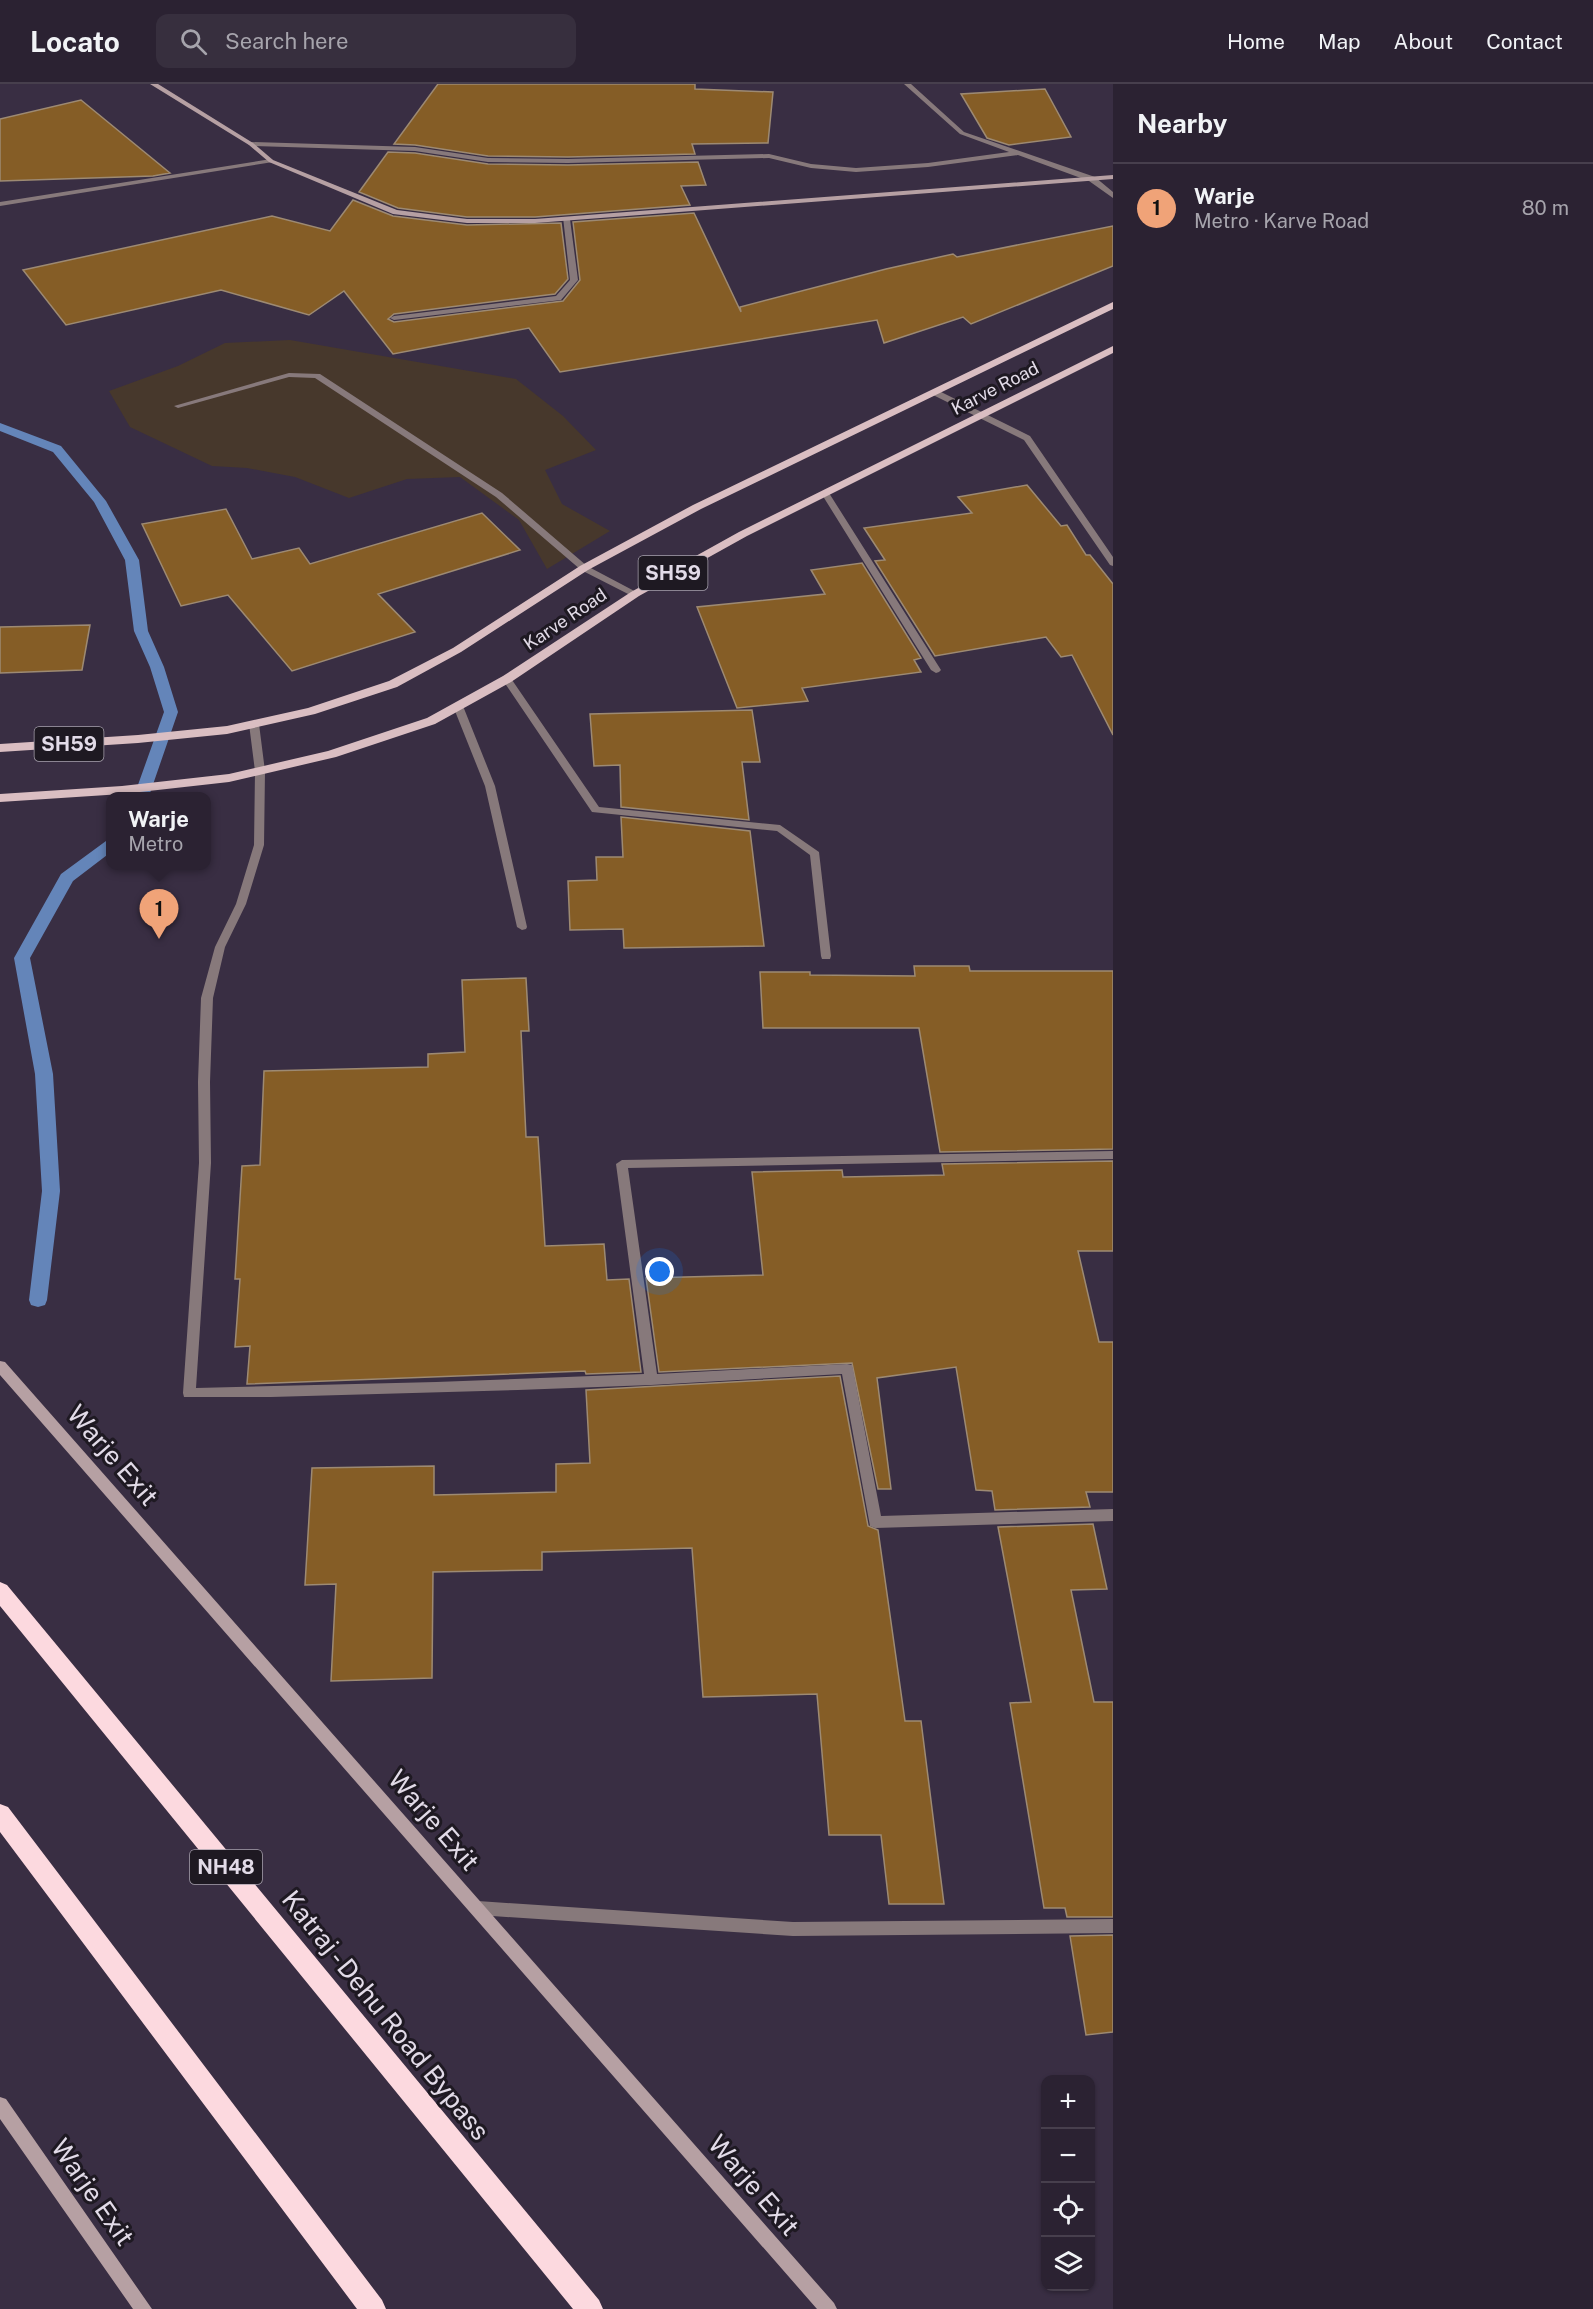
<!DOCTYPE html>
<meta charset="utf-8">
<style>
:root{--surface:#2b2232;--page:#372f3e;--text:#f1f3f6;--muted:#a6a4ac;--line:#473f4d;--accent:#f0a378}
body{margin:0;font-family:"Public Sans",sans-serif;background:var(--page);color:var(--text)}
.controls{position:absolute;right:18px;bottom:18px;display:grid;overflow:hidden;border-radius:12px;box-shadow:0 2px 4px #0004}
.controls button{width:54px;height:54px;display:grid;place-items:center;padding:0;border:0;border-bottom:2px solid var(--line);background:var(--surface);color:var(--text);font:30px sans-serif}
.you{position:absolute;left:660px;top:1188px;width:21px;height:21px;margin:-15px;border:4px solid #fff;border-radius:50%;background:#1a73e8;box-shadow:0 0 0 9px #1a73e833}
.badge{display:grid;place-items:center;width:39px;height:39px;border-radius:50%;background:var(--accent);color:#111;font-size:20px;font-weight:700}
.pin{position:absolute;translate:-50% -50px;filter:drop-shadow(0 2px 3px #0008)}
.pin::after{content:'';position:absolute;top:32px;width:21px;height:18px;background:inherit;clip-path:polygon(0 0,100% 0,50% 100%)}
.popup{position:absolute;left:106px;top:708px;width:105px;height:78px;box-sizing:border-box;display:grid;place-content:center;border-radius:12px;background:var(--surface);filter:drop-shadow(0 2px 4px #0005);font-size:20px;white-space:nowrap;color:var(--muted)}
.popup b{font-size:22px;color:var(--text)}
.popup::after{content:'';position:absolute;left:50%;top:100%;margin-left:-12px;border:12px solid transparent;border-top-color:var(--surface)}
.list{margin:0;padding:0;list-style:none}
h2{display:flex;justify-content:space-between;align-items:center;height:78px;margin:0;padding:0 24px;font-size:26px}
h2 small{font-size:20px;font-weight:400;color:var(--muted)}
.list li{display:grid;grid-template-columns:39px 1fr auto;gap:18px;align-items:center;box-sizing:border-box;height:90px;padding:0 24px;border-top:2px solid var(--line)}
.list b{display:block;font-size:22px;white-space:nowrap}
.list p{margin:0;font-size:20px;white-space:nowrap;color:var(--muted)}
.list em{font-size:20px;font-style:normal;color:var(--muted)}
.icon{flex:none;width:33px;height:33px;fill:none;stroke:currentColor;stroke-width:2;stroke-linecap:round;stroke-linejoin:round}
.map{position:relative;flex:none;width:1113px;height:2225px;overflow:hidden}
header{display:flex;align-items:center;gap:36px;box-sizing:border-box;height:84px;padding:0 30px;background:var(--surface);border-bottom:2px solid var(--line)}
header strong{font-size:28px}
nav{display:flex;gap:33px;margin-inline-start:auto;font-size:21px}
.search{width:420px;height:54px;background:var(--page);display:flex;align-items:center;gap:15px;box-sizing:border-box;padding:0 21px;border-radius:12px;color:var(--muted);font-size:22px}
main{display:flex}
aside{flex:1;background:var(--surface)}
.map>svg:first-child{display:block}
.industrial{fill:#47382c}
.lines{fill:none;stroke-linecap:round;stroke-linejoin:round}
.stream{fill:#6485b9;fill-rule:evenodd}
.building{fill:#855d26;stroke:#9d8a73;stroke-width:1.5}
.lane{fill:#87797b;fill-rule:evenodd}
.street{fill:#87797b;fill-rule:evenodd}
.secondary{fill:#b6a0a3;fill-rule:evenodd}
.primary{fill:#dabec2;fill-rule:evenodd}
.highway{fill:#fcd9df;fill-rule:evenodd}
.labels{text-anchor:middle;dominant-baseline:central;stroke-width:6;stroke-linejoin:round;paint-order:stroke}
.far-street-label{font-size:18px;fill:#e2dbe8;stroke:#1e1922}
.shield{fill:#1e1922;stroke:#a7a1ad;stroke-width:1.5}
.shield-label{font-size:20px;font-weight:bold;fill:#e2dbe8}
.near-street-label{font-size:26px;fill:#e2dbe8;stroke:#1e1922}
</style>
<header>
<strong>Locato</strong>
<div class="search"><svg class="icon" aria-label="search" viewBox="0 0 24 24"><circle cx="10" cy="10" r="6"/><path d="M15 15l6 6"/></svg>Search here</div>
<nav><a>Home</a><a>Map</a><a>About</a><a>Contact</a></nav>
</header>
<main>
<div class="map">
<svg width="1113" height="2225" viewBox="0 0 1113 2225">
<rect width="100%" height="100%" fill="#392e43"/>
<!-- industrial -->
<path class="industrial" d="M290,256L516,295L563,332L596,366L545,386L562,420L610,447L547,485L519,436L460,393L407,395L349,414L295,393L247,384L212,382L130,343L109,307L178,282L225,259Z"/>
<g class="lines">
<!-- stream -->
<path class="stream" d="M0,339L61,362L106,417L139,476L148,547L164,583L178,628L149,712H134L164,628L150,583L134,547L125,476L94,418L53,368L0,347Z
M111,755V768L73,797L30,874L53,990L60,1107L47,1216L45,1221L38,1223L31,1221L29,1216L42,1107L35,990L14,874L61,790L106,757Z"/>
</g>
<!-- building -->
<path class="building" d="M438,0H695V5L773,8L768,59L692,60L695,70L568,73L488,72L415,61L394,60Z
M1045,5L1071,53L1009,61L987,54L961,10Z
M81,16L170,89L153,92L0,97V35Z
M388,68L415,69L488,80L568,81L698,78L706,101L681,102L690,121L535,133H467L398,124L359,108Z
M353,116L393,132L467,141L561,139L568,195L555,210L394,230L388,235L394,238L563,217L580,196L573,138L694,129L741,228L740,223L886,185L953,170L957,173L1113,142V182L971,240L963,233L884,259L877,236L560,288L529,244L393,270L344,207L309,231L221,206L66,241L23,186L272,132L330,147Z
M1027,401L1061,442L1067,441L1086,471H1090L1113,500V651L1072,571L1061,573L1046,553L935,572L875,477L885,476L864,444L972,429L958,413Z
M226,425L252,475L299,464L310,480L482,429L520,466L378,510L415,548L292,587L228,511L181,522L142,440Z
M862,479L921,574L914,576L921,588L802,604L808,617L737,624L697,523L825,510L811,486Z
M90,541L82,586L0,589V543Z
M752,626L760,678H742L749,736L621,723L620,681L594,682L590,630Z
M621,733L750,747L764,862L624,864L623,845L570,846L568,797L597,796L596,773H623Z
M914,882H969L970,887H1113V1065L940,1068L919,944H763L760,888H810V891L915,892Z
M526,894L529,947H521L526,1053H538L545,1162L604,1160L607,1196L629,1195L641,1288L586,1290L585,1287L247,1300L250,1262L235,1263L240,1195H235L242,1082L260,1081L264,987L428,983V970L465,968L462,896Z
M1113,1077V1167H1078L1099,1258H1113V1408H1086L1090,1423L995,1426L992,1407L976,1406L956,1283L877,1294L891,1405H878L852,1279L659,1288L646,1194L763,1191L752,1088L842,1086L843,1093L944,1091L942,1080Z
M840,1292L868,1442L878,1446L905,1637H921L944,1820H889L881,1751H829L817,1610L703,1613L692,1464L542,1468V1486L433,1488L432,1594L331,1597L336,1500L305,1501L312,1384L434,1382V1411L556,1408V1380L590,1379L586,1306Z
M1093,1440L1107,1505L1071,1506L1094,1618H1113V1833H1067L1065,1824H1044L1010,1619L1031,1618L998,1443Z
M1113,1851V1948L1086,1951L1070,1852Z"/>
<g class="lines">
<!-- lane -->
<path class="lane" d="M563,133L570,135L578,196L561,216L394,236L390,234L394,232L556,212L570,196Z
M289,289L320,290L502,409L587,482L640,510L638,512H632L581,486L496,413L315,294L289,293L178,324L174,322Z"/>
<!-- street -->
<path class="street" d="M904,0H911L964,48L1095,93L1113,108V114L1089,97L1018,71L928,83L856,88L811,84L769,74L568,79L488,78L415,67L251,62L248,60L251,58L415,63L488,74L568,75L769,70L811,80L856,84L928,79L1009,68L960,50Z
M271,75L273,76V78L0,122V118Z
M931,306H937L1030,352L1113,473V482L1110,481L1024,356L931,310Z
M825,406L829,409L941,586L939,588L936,589L931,586L821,409Z
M507,592L510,593L599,723L780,741L819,768L831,872L830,875H822L821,872L810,771L777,747L592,728L502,595Z
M458,619L463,622L495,702L527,843L526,845L522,846L517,843L485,702L453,622Z
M254,637L259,640L265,687L264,761L246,820L225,863L213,914L210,998L211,1079L196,1304L436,1298L644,1290L616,1080L622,1076L1113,1067V1075L628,1084L657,1290L847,1280L852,1281L853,1285L881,1432L1113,1425V1437L875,1444L870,1442L842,1290L651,1301L518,1306L271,1313H184L183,1309L199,1079L198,998L201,914L215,863L236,820L254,761L255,687L249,640Z
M478,1817L793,1838L1113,1835V1849L793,1852L478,1831L473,1829L470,1824L473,1819Z"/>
<!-- secondary -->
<path class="secondary" d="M150,0H158L253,59L273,76L397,126L467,135H535L1113,91V95L535,139H467L393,130L269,78L249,61Z
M0,1277L5,1278L834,2219L837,2225H817L0,1291Z
M0,2013L6,2015L152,2225H133L0,2035Z"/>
<!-- primary -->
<path class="primary" d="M1113,218V225L701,425L588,486L461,568L397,603L315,630L227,650L138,659L0,668V660L138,651L227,642L308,624L389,597L453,564L580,482L693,421Z
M1113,262V269L747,452L639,512L511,598L435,640L336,673L229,698L122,710L0,718V710L122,702L229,690L328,667L427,634L503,592L631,508L739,448Z"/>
<!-- highway -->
<path class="highway" d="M0,1498L7,1501L599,2216L603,2225H573L0,1522Z
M0,1720L8,1723L382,2216L386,2225H357L0,1748Z"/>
</g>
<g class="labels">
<!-- far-street labels -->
<g class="far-street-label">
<text transform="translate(995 304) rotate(-27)">Karve Road</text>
<text transform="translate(565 535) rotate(-34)">Karve Road</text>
</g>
<!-- shield labels -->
<g class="shield">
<rect x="638.5" y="472" width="69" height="34" rx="4.5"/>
<rect x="34.5" y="643" width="69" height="34" rx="4.5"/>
<rect x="190" y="1766" width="72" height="34" rx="4.5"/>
</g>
<g class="shield-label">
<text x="673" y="489">SH59</text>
<text x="69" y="660">SH59</text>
<text x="226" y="1783">NH48</text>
</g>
<!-- near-street labels -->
<g class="near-street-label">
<text transform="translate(113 1371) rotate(49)">Warje Exit</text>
<text transform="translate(434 1736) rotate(49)">Warje Exit</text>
<text transform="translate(386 1931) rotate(51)">Katraj - Dehu Road Bypass</text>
<text transform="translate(754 2101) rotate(49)">Warje Exit</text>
<text transform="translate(93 2108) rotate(55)">Warje Exit</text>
</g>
</g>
</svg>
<div class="controls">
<button>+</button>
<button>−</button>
<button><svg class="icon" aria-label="locate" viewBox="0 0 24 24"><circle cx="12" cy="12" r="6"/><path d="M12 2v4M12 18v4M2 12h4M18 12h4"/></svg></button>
<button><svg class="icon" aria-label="layers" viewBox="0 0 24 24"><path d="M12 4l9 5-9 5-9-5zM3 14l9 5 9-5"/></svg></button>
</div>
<div class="you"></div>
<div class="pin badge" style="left:159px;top:855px">1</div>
<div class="popup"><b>Warje</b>Metro</div>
</div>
<aside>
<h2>Nearby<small></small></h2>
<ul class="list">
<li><span class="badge">1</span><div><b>Warje</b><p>Metro · Karve Road</p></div><em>80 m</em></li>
</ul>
</aside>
</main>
